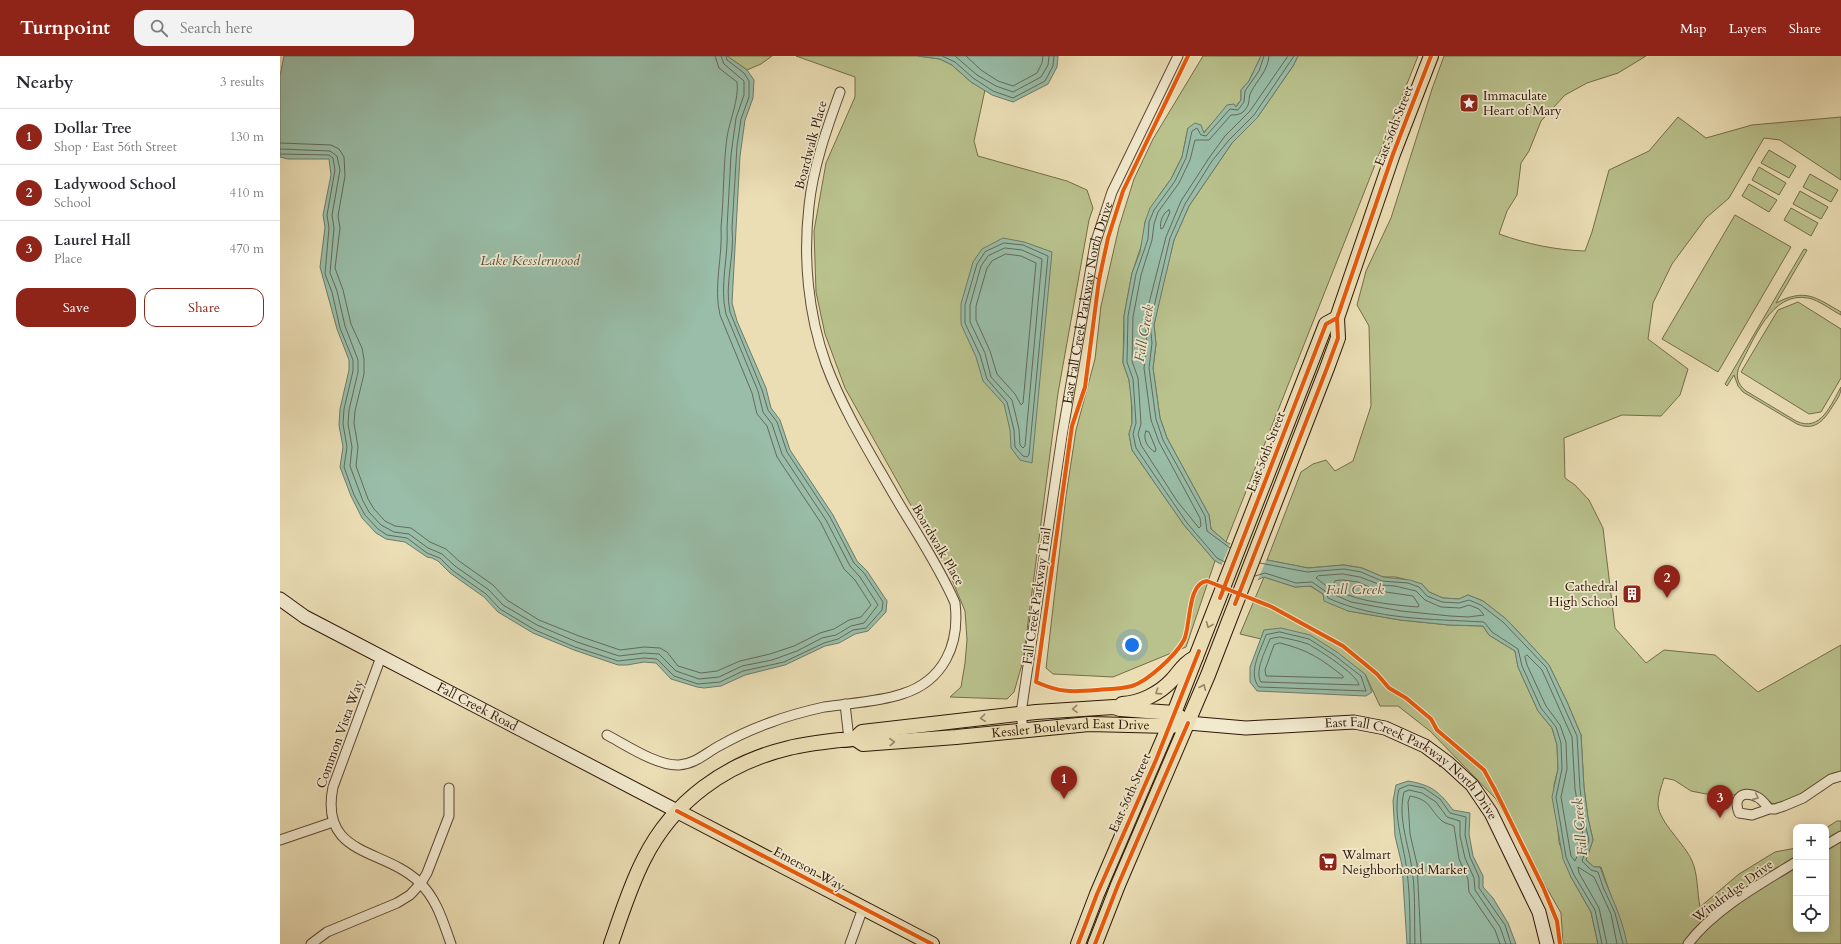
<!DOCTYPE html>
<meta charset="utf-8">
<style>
:root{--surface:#fff;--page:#f2f2f3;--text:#2b2b33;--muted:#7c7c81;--line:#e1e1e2;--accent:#8f2418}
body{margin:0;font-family:Cardo,serif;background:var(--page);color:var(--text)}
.controls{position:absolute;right:12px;bottom:12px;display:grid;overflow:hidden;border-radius:8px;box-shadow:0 2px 10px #0003}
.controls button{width:36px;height:36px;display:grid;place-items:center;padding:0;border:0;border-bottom:1px solid var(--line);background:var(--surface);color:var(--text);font:20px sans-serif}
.you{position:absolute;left:852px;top:589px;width:14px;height:14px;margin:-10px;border:3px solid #fff;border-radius:50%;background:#1a73e8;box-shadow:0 0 0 6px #1a73e833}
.badge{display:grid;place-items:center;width:26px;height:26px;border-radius:50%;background:var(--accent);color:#fff;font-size:13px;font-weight:700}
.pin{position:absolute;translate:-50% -33px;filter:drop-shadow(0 1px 2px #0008)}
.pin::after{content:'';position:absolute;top:21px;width:14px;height:12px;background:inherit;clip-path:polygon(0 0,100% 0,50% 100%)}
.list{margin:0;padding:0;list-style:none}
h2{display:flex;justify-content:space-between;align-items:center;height:52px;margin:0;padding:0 16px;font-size:17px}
h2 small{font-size:13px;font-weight:400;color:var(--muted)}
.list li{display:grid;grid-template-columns:26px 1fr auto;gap:12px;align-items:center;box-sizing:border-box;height:56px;padding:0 16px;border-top:1px solid var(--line)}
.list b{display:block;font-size:15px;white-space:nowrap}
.list p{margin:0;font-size:13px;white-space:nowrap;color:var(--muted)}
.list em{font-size:13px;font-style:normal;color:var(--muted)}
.actions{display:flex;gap:8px;padding:12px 16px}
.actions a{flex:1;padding:9px 0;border:1px solid var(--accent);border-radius:12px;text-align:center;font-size:14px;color:var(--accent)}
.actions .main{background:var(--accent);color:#fff}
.icon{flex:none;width:22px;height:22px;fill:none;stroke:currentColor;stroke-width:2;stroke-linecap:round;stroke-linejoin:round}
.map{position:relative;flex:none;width:1561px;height:888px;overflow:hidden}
header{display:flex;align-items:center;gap:24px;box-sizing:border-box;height:56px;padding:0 20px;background:var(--accent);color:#fff}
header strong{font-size:19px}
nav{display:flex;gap:22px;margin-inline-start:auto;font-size:14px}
.search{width:280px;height:36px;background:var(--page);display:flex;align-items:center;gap:10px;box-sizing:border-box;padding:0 14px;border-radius:12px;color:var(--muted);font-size:15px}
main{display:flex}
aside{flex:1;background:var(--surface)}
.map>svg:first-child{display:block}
.green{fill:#b9c18c;stroke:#746c4a}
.water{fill:#99bda8;stroke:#6e7a68}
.pier{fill:#ebdeb5}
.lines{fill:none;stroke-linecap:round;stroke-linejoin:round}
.shore{stroke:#646a58;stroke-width:1}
.minor-casing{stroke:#5d4833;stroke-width:11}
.secondary-casing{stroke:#2e1608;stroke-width:15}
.primary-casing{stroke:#2e1608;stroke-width:16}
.minor{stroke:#f2eacf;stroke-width:9}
.secondary{stroke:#f2eacf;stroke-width:13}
.primary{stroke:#ebdeb5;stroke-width:14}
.cycleway-casing{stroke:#f2eacf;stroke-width:6}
.cycleway{stroke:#e8590c;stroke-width:4}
.oneway{stroke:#968467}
.oneway2{stroke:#9a8b75}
.labels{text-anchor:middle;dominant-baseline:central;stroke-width:3.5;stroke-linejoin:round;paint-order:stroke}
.poi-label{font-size:13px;fill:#2e1608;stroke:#f2eacf;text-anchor:start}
.street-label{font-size:13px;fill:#2e1608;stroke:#f2eacf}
.water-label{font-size:14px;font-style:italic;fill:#535040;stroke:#f2eacf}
</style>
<header>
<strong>Turnpoint</strong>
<div class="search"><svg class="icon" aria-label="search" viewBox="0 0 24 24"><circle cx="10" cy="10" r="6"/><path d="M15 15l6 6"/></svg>Search here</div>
<nav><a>Map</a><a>Layers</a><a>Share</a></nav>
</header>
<main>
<aside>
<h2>Nearby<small>3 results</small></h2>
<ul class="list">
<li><span class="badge">1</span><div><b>Dollar Tree</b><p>Shop · East 56th Street</p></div><em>130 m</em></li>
<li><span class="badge">2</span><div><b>Ladywood School</b><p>School</p></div><em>410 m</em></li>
<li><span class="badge">3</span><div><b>Laurel Hall</b><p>Place</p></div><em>470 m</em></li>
</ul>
<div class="actions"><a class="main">Save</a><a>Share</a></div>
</aside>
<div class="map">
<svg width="1561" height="888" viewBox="0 0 1561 888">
<rect width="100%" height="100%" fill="#ebdeb5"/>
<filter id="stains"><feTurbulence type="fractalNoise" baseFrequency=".005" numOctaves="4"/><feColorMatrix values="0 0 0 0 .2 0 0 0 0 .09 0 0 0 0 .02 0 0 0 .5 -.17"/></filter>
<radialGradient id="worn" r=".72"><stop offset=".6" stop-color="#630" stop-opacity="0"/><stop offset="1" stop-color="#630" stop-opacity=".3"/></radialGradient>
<!-- green -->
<path class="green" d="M447,0H492L481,8L467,14Z
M516,0H638L660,3L672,9L691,26L705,34L694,85L698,100L787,125L807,134L813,152L809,164L778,337L743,605L734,636L727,643L670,641L681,631L685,607L687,584L685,555L670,519L565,332L545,278L536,236L534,175L546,107L575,41V21Z
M923,0H981L969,25L961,34V44L955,51L939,60L923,77L908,72L902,101L891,123L880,138L865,166L864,182L852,217L844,260L843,307L849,324L851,337L852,367L849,378L852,394L904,469L935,505L906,591L833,621L773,618L766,612L786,440L796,374L815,303L821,250L839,171L854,123L873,83Z
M1018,0H1138L946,486L931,473L929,459L887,382L880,362L873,312L876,288L874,269L878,249L894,184L909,150L952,87L977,62L1013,10Z
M1164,0H1366L1338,17L1307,27L1285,39L1261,65L1249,95L1241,107L1237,139L1227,155L1219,178C1247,188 1275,194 1305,195L1312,176L1329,114L1369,95L1398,61L1426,82L1472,69L1561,61V124L1500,84L1484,82L1449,142L1426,162L1392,208L1373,247L1368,283L1408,313L1400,339L1381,360L1342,359L1284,382L1285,422L1295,429L1309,444L1323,472L1335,572L1366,607L1384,594L1435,599L1478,636L1561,589V717L1509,744L1493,748L1482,740L1426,738L1411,735L1394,724L1384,722C1381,731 1378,740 1378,749C1379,766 1405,788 1412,805C1418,818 1417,836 1420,851L1459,818L1495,796L1516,792V873H1546V772L1557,765H1561V888H1347L1321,811H1314L1306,804L1313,784L1308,762L1304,732L1301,679L1287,646L1269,609L1247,585L1226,563L1203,545L1188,539L1179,543L1163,542L1149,536L1142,528L1116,521H1103L1082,512L1064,509L1028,512L987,504L1021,416L1033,408L1046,404L1055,415L1073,405L1091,350L1089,270L1077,249L1086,215L1111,162L1152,33Z
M1489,94L1516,110L1509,122L1481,107Z
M1479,111L1506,127L1499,139L1472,124Z
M1530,118L1558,134L1551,146L1523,131Z
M1469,128L1497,144L1489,156L1462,140Z
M1520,135L1548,151L1541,163L1513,148Z
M1511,152L1538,167L1531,180L1504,164Z
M1455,159L1511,191L1438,316L1382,283Z
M1524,193L1527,194L1496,247C1525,232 1535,241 1561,256V259C1551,254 1539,244 1528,242C1491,235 1474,284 1460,309C1455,319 1457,328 1466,335L1516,365C1541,377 1551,348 1561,331C1561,338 1558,342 1554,348C1545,363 1536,376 1517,368L1463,336L1458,330L1454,319L1447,330L1445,328Z
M1518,246L1561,273V322L1541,356L1529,358L1461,316L1498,254Z
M984,521L1015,531L1030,530L1043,538L1045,545L1069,555L1120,564L1169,569L1203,570L1209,579L1235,595L1238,611L1258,655L1272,672L1277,689L1278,713L1274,729L1279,786L1291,821L1311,856L1318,888H1283L1281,857L1216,743L1150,675L1118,650H1100L1085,618L984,574L981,583L960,578Z"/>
<!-- water -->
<path class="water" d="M4,0H447L467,14L474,24L473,42L465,64L460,100L452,247L457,265L486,332L491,352L500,364L510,394L553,459L577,505L587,515L607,545L606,556L588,575L575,578L559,587L545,590L505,609L465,619L441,630L424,632L417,631L391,623L376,607L364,606L347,609H338L294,594L253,577L218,556L204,541L170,517L158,505L152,502L147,501L125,486L106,483L96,477L82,462L71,440L60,411L63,391L59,369L60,353L69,314V304L57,273L40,211L45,171L43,159L51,119L49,103H8L0,101V20Z
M638,0H778L777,11L768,28L733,46L712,39L691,26L672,9L660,3Z
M981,0H1018L1013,10L977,62L952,87L909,150L894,184L874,269L876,288L873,312L880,362L887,382L929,459L931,473L946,486L982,503L1028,512L1064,509L1082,512L1103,521L1130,524L1142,528L1149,536L1163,542L1179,543L1188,539L1203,545L1226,563L1247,585L1269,609L1287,646L1301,679L1304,732L1308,762L1313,784L1306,804L1314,811H1320C1329,838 1342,859 1347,888H1318L1311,856L1291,821L1283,803L1272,741L1278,713L1277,689L1272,672L1258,655L1238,611L1235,595L1209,579L1203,570L1169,569L1120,564L1068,555L1044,545L1043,538L1031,530L1015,531L984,521L975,525L935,505L904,469L852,394L849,378L852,367V351L849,324L843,307L844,283V260L852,217L860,196L865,166L870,152L891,123L902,101L908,72L915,67L921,69L924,77L947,49L954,48L956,51L961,44V34L969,25Z
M723,182L744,186L772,196L752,407L740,404L731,392L730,374L724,348L703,325L696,301L681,268V248L693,206L702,193Z
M1001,572L1030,579L1057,596L1085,618L1092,636L1086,640L977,635L970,626V611L984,574Z
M1128,725C1151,729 1159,735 1173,754L1190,757L1189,778L1193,800L1203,820V831L1213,842L1228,867L1236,888H1127L1122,809L1115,780L1113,745L1116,729Z"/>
<!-- pier -->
<path class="pier" d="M951,486L987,502L977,526H974L941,510Z"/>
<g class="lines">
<!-- shore -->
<path class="shore" d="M662,0L675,6L693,22L713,35L733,42L765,25L773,10L774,0
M675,0L697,19L716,30L733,36L761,21L768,9L769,0
M686,0L701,14L718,25L733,30L757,17L762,7L763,0
M989,0C988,15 977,24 971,36C967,44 972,47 963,56C959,59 955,59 951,59L929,84H915L910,104L899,127L878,156L874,168L872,184L861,219L853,261L852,305L858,322L859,336L861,368L858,378L861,389L897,445L919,472L921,470L920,462L879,386L871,364L864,312L867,287L865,268L869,247L886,181L901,145L929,102L945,80L970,55L1008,0
M0,87L51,89L59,93L64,101L65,120L58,160L60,172L55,212L63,234L71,268L82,292L84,303V318L75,355L74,367L78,391L76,410L88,443L94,453L105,465L115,470L131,472L150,486L166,493L179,505L213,529L227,544L259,564L299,580L340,594L364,591L380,592L387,596L398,610L421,617L437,615L460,605L490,598L514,590L540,577L554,573L569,564L581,561L591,549L575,524L564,513L541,467L497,401L487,370L477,358L472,337L440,259C433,231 443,200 441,171C444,141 443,111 447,81C450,63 459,44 457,26L439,12L435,0
M0,93L50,95L57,100L60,114L52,159L54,172L50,217L57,235L65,270L78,304V316L69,354L68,368L72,391L70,410L83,445L89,456L101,469L114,476L129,478L148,492L162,498L175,510L209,534L223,549L257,569L297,586L339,600L364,597L379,598L396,615L419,623L439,621L462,610L492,604L517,595L542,582L556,579L571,570L584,567L598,549L580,521L570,510L546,464L502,398L492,368L483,356L478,335L446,258C439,229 449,200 447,172L451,99L456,62L464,39V25L444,8L441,0
M0,98L49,99L53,102L55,114L47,159L49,172L45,218L52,236L60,272L73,304V315L64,353L63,368L67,391L64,411L74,439L85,459L98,473L107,479L127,482L147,497L160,502L172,514L206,538L220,553L255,574L295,591L338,605L364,602L377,603L394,620L418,628L440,626L463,615L504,606L544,587L558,583L573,574L586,572L602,554L603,546L584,517L574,507L550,461L507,396L497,366L488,354L482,334L450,256C444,228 455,200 452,172L457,90L461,63L469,41V25L464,17L447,4L446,0
M889,154L890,156L883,172L881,173C879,167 883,156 889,154Z
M724,187L743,189L768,200L749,399L747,401L743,400L735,391L734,374L727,346L707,323L700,299L685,267V249L697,208L705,196Z
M725,192L742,194L762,203L745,390L743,392L740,389L739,373L732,344L711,321L705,297L690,266V249L701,210L708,200Z
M726,198L741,200L756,207L743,347L741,349L735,338L717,318L710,295L696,264V250L707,212L712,205Z
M866,375L869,376L876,393L875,396C868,392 862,383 866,375Z
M950,492L927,475L925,460L883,384L876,363L869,312L872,287L870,268L890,182L905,148L932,105L949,84L974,59L1014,0
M945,506L937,502L907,467L856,392L853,378L856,367L854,337L853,323L847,306L848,260L856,218L868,183L869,166L874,154L895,125L906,102L912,75L917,72L921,79L926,80L950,53L958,54L964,46L965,35L979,15L984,0
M980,507L1027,516L1064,513L1081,516L1102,525L1128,527L1139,531L1147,540L1162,546L1179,547L1189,544L1201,549L1223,566L1266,611L1297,680L1300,733L1304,763L1309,784L1302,805L1311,814L1318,816L1323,831L1335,857L1343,888
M1063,518L1080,521L1101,529L1115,530L1136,535L1145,544L1161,551L1180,552L1189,549L1199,553L1204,559L1188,561L1170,560L1121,555L1071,546L1053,538L1049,532L1036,522L1038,520Z
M975,520L985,517L1016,527L1032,526L1045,535L1048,542C1096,564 1152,563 1204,566L1212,576L1238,593L1242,610L1261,652L1276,671L1281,687L1282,713L1276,741L1286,801L1294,819L1315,854L1322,888
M1063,524L1078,526L1099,535L1133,540L1139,549L1138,551C1115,549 1079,546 1059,535C1056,533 1056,530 1054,527L1055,525Z
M1000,576L1029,583L1054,599L1081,620L1086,635L979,631C967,617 981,594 986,579Z
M1000,581C1009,583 1020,585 1028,588C1039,594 1077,618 1079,629L981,626C974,615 986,594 990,583Z
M1000,587C1028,594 1040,602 1063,620V622L986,620L985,614L994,589Z
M1247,599L1262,614L1292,681L1295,733L1304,784L1295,805L1291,800L1281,741L1287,713L1286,686L1280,669L1266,650L1247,609L1245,601Z
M1130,888C1130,862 1130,834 1126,808C1122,783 1113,758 1119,733L1129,729L1144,732L1160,743L1170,757L1186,761L1185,779L1190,801L1199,821V832L1225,869L1231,888
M1135,888C1134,862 1136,833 1131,807C1127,784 1118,760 1124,736L1129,734L1142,737L1156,746L1167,761L1180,765V780L1185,802L1194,822L1195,834L1220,871L1226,888
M1141,888L1137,808L1130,778L1128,746L1130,740C1151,744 1149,753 1162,765C1166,768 1170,768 1174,770L1179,803L1188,823L1189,836L1215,874L1220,888
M1327,888L1319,852L1299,817L1298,811L1314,821L1331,858L1337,888"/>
<!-- minor casing -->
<g class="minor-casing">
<g id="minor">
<path d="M101,601L53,731C39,801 104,792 139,826C157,843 163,866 171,888"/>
<path d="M565,648L569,683"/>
<path id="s1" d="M743,674L741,657L782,380L815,188L832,136L898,0"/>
<path d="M327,679C346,689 377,710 399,709C415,708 426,697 439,690C455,681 472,673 489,667C507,660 526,655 544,651C570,647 598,646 622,638C664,625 680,588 675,547C659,510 635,475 614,439C590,397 563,354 546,308C528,258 523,202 529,150C533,111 547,72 560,36"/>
<path d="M1489,753C1485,748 1482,743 1477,741C1462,734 1453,742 1459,757L1472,759L1489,753H1495L1504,750L1523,742L1551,723L1561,720"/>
<path d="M0,784L53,766"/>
<path d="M1546,789L1561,780"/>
<path d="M31,888L47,876L117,847L130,839L141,827L147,817L169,760V732"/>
<path d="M570,888L583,852"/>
<path d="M1408,888C1433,854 1480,828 1516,806"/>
</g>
</g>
<!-- secondary casing -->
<g class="secondary-casing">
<g id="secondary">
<path id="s2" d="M0,543L25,561L397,755"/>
<path id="s3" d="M908,667L966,672L1074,666L1105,672L1145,690L1168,707L1192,729L1211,757L1259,856L1267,888"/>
</g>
</g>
<!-- primary casing -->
<g class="primary-casing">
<g id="primary">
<path d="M842,648C860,647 879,638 892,624C901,614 903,608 916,601"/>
<path id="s4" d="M574,682L583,688L676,681L809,668L889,670L898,669"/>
<path d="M397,755L652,888"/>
<path d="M331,888C341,860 350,830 364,803C393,745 446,707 509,692C525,688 543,686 560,684C564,684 571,684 575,682C577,681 580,678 582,676L756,656L834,651L840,653L894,657L908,667"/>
<path d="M798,888L817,838L889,670L1046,268L1057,262"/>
<path d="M815,888L838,829L928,619L1047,312L1058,282L1057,262L1113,98L1151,0"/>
</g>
</g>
<!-- minor -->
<use href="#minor" class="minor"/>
<!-- secondary -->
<use href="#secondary" class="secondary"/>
<!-- primary -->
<use href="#primary" class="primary"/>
<!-- cycleway casing -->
<g class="cycleway-casing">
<path id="cycleway" d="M908,0L843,135L828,182L819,224L805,331L792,370L756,626C781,637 792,636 818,634C829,633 841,633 852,630C868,625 896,599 904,584C911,570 907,527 927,525L992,551L1063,590L1097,618L1109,632L1126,642L1151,663L1157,674L1204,714L1215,734L1263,831L1277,865L1280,888
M940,542L1046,268L1057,262
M955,548L1047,312L1058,282L1057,262L1113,98L1151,0
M397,755L652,888
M798,888L817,838L876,704L919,595
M815,888L838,829L908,667"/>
</g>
<!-- cycleway -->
<use href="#cycleway" class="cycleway"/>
</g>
<!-- one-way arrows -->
<defs><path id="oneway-chevron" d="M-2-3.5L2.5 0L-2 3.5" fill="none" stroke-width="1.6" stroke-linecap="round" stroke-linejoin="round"/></defs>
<g class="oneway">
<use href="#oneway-chevron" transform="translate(929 569) rotate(112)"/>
<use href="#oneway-chevron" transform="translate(923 631) rotate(-67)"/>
<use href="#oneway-chevron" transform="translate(878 636) rotate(147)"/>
<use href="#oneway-chevron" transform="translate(795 653) rotate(176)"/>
<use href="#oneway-chevron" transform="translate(703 662) rotate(175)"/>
<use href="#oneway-chevron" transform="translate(612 686) rotate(-3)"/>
</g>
<use class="oneway2" href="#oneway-chevron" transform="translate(1476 741) rotate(24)"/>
<!-- icons -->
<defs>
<g id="sight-square" transform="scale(1)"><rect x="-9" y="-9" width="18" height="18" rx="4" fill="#8f2418" stroke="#f2eacf"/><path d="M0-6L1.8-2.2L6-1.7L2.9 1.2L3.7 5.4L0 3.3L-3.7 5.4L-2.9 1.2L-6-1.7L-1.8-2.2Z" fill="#fff"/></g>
<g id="building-square" transform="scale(1)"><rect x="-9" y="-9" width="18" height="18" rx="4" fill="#8f2418" stroke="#f2eacf"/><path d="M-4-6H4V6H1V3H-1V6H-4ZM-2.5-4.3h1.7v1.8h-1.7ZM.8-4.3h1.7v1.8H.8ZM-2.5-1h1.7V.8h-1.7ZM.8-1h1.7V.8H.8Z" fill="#fff"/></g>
<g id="supermarket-square" transform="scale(1)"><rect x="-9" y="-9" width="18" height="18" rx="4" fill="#8f2418" stroke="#f2eacf"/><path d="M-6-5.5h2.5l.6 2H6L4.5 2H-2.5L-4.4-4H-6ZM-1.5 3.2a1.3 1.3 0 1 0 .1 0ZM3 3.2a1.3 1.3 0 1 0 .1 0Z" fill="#fff"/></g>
</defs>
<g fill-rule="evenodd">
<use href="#sight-square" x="1189" y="47"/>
<use href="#building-square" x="1352" y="538"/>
<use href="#supermarket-square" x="1048" y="806"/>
</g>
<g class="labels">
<!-- poi labels -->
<g class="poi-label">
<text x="1203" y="40">Immaculate<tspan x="1203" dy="15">Heart of Mary</tspan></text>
<text x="1338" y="531" text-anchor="end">Cathedral<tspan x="1338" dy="15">High School</tspan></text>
<text x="1062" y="799">Walmart<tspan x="1062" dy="15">Neighborhood Market</tspan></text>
</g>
<!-- street labels -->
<g class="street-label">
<text transform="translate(1114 70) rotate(-69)">East 56th Street</text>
<text transform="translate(531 89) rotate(-75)">Boardwalk Place</text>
<text stroke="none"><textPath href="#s1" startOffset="433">East Fall Creek Parkway North Drive</textPath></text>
<text transform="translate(986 396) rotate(-69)">East 56th Street</text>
<text transform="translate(658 489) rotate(60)">Boardwalk Place</text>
<text transform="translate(757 540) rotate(-82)">Fall Creek Parkway Trail</text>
<text stroke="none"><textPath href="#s2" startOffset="225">Fall Creek Road</textPath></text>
<text stroke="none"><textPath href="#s4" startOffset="219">Kessler Boulevard East Drive</textPath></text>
<text transform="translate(60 678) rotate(-70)">Common Vista Way</text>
<text stroke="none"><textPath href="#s3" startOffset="240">East Fall Creek Parkway North Drive</textPath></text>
<text transform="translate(850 737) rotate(-66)">East 56th Street</text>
<text transform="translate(529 813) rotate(28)">Emerson Way</text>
<text transform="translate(1453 835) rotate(-36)">Windridge Drive</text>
</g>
<!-- water labels -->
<g class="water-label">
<text x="250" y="204">Lake Kesslerwood</text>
<text transform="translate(864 277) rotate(-80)">Fall Creek</text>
<text x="1075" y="533">Fall Creek</text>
<text transform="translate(1300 771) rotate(-95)">Fall Creek</text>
</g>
</g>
<rect width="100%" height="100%" filter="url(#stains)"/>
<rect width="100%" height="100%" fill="url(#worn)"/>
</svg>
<div class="controls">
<button>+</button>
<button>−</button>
<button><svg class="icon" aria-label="locate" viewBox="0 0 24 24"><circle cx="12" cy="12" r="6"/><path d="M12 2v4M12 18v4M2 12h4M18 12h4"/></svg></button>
</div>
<div class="you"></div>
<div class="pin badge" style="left:784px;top:743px">1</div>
<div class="pin badge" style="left:1387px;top:542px">2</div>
<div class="pin badge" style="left:1440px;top:762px">3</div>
</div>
</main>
